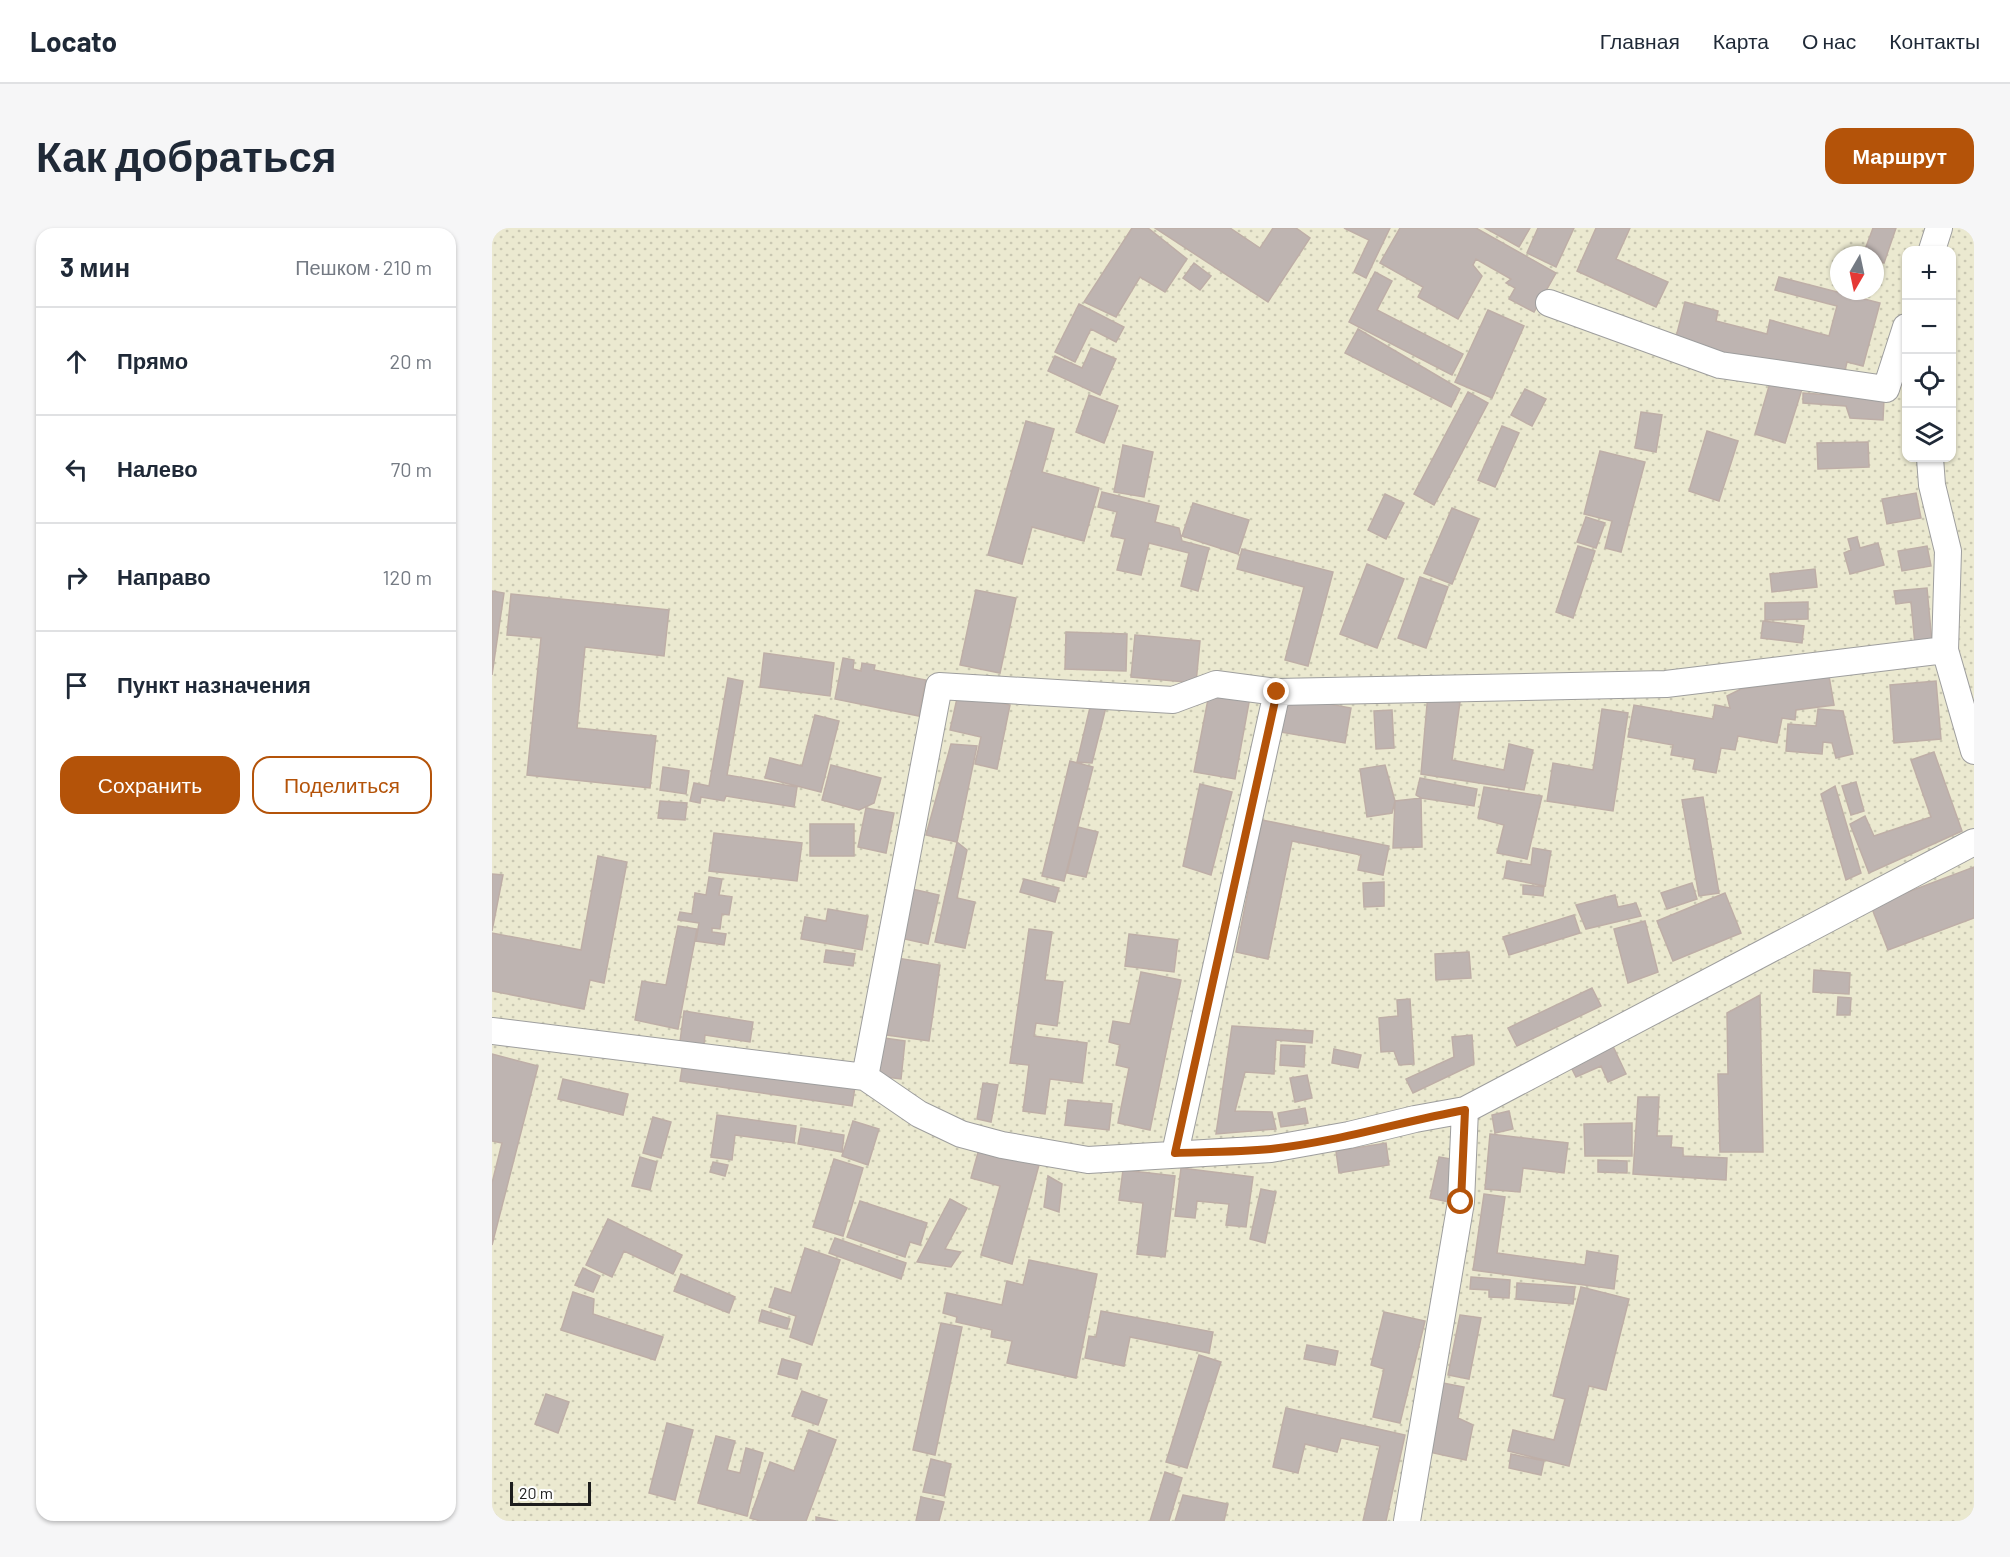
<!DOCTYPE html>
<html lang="ru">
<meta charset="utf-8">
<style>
:root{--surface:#fff;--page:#f6f6f7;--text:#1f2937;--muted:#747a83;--line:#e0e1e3;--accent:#b45309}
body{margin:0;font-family:Barlow,sans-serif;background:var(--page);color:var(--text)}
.controls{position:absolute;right:18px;top:18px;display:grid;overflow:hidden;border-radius:12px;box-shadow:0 2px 4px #0004}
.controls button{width:54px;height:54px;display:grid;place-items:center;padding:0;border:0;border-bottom:2px solid var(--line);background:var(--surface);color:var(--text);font:30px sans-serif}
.compass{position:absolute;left:1338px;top:18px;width:54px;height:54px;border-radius:50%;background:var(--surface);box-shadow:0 2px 4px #0004;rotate:189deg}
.scale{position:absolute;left:18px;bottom:15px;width:81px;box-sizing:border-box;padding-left:6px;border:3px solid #1d1d1d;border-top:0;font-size:16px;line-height:21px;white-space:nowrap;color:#1d1d1d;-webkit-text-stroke:4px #fff;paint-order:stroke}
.stop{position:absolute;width:18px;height:18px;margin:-14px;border:4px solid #b45309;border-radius:50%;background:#fff}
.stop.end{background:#b45309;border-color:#fff;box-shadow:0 2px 6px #0008}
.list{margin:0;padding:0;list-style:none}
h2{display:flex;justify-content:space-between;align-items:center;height:78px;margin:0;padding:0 24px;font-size:26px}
h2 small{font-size:20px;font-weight:400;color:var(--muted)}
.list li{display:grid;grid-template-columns:39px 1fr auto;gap:18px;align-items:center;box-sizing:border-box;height:108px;padding:0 24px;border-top:2px solid var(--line)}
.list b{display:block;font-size:22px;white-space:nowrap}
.list em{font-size:20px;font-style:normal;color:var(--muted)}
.actions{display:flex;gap:12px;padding:18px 24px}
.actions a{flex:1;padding:14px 0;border:2px solid var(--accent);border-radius:18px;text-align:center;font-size:21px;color:var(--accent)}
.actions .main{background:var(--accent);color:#fff}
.icon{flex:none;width:33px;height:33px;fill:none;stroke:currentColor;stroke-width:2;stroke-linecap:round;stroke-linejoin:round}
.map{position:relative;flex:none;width:1482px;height:1293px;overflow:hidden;border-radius:18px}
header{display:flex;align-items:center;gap:36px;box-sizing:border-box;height:84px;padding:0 30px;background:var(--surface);border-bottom:2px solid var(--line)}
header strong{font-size:28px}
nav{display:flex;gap:33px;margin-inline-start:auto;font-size:21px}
.intro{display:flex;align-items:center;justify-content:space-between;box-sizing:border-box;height:144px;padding:0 36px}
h1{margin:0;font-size:42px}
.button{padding:15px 27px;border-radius:18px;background:var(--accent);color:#fff;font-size:21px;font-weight:700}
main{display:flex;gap:36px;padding:0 36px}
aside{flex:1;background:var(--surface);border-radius:18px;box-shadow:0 2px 4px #0004}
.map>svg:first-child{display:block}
.farmland{fill:url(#farmland-dots);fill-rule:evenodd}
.building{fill:#beb4b1;stroke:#beaea7;stroke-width:1.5}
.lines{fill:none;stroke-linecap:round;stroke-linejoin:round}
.minor-casing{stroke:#9e9e9e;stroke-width:28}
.minor{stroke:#fff;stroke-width:26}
.route{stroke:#b45309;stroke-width:8}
</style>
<header>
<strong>Locato</strong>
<nav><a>Главная</a><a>Карта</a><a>О нас</a><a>Контакты</a></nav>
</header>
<div class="intro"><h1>Как добраться</h1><a class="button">Маршрут</a></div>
<main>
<aside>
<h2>3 мин<small>Пешком · 210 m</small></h2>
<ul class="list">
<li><svg class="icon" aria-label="ahead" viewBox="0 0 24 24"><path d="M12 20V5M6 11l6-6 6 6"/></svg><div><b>Прямо</b></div><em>20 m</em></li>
<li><svg class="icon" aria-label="left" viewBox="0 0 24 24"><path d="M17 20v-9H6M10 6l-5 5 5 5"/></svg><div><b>Налево</b></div><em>70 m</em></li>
<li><svg class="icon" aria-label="right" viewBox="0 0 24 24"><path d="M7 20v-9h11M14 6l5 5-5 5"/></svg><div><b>Направо</b></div><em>120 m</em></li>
<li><svg class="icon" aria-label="arrive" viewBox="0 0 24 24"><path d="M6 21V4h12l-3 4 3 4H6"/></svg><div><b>Пункт назначения</b></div></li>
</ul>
<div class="actions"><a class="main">Сохранить</a><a>Поделиться</a></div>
</aside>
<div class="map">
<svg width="1482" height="1293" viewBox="0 0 1482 1293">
<defs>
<pattern id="farmland-dots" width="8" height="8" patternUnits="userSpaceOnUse" patternTransform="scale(1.5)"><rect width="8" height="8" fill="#ebe9d0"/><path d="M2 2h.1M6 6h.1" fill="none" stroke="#c9c7b2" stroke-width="1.8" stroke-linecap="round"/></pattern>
</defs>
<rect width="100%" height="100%" fill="#eee9e4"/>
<!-- farmland -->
<path class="farmland" d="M0,0H1482V1293H0ZM1414,22H1460V230H1414ZM1347,27H1383V63H1347Z"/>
<!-- building -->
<path class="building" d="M640,0H656L695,31L673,64L648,49L624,89L592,74Z
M663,0H738L768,20L781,0H804L818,10L776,74Z
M852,0H898L874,50L862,44L877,12Z
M908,0H984L1064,45L1042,84L1017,71L1023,60L1014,55L1019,51L984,31L981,37L990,48L966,91L926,69L931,59L888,35Z
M993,0H1038L1027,19Z
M1046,0H1082L1064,39L1035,25Z
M1104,0H1138L1124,31L1176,54L1164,79L1085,43Z
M1381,0H1404L1392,35L1383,32V27H1371Z
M702,35L719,48L708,62L691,50Z
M883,44L900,53L885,82L971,126L960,147L857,94Z
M1287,49L1388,75L1371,138L1355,134L1352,147L1212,129L1183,113L1193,74L1226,83L1224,93L1275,106L1278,92L1337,108L1345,78L1283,62Z
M587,76L632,99L624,114L599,101L583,134L563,124Z
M996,82L1032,98L1000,170L963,154Z
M866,101L968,161L959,179L853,125Z
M599,120L624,131L608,167L556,143L563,128L590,140Z
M1280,148L1311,158L1293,215L1263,206Z
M1033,161L1054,171L1040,198L1019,187Z
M976,164L996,175L942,277L922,266Z
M1311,165L1392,171L1391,192L1358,190L1354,178L1311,175Z
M597,167L626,178L612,215L584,204Z
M1149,184L1170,187L1164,224L1143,220Z
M534,193L562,201L550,244L607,260L592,313L540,299L530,336L496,327Z
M1010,198L1027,205L1003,259L986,252Z
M1215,203L1246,213L1227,273L1197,263Z
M1376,214L1377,239L1326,241L1325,215Z
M631,217L661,224L652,269L622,264Z
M1108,223L1153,234L1129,324L1113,320L1120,293L1092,286Z
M610,264L667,278L663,294L687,300L690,313L717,320L706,363L689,358L697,325L657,315L649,347L625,342L633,311L619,308L625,284L606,279Z
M1424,265L1429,290L1395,296L1390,271Z
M893,266L912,275L894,311L876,302Z
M701,275L757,292L746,326L690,308Z
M960,280L987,291L960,356L932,345Z
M1094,289L1113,295L1104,320L1085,314Z
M1365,309L1368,320L1386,315L1392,337L1358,346L1352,325L1359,322L1356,311Z
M1086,318L1103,323L1081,390L1064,384Z
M1435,318L1439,338L1410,343L1406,323Z
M750,321L841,344L816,438L793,432L812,359L745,341Z
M875,336L912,351L885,420L848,406Z
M1323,341L1325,359L1280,364L1278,346Z
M928,349L956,359L934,420L906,410Z
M1435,360L1440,415L1423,417L1419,374L1404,376L1402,363Z
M484,362L524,370L508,445L468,437Z
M0,363L12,365L0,447Z
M19,366L177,382L172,428L93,419L85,500L164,508L158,560L35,547L49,410L15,407Z
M1316,374V391L1273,392V375Z
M1271,393L1312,398L1310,415L1269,410Z
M574,404L635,406L634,443L573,441Z
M643,407L708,413L704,455L639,449Z
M272,425L342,435L338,468L268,459Z
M351,430L362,432L361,441L369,443L370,435L383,437L382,442L434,452L427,488L343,471Z
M1337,448L1342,477L1304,482L1303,492L1290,490L1285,515L1246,508L1243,522L1229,520L1224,545L1201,541L1203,531L1179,527L1181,517L1136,509L1142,477L1221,491L1223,477L1238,480L1235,468L1249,461Z
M236,450L251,453L235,547L305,559L302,579L234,568L232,573L209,569L208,575L198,573L202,555L217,558Z
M1444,453L1449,511L1402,515L1398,457Z
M718,461L758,469L743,551L702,544Z
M936,465L968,474L960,532L1012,542L1017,516L1041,522L1032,562L929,546Z
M466,466L518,477L505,541L483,536L489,509L458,502Z
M794,468L859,480L853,515L788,504Z
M600,471L615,475L600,535L585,534Z
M1110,481L1136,485L1121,583L1055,573L1061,535L1101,542Z
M1326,481L1351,483L1361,526L1344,530L1340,515L1331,514L1330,526L1294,523L1296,496L1324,498Z
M900,482L902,520L884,521L882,483Z
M323,487L347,493L329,564L273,550L278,530L310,538Z
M459,516L485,518L465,614L434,607Z
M1442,524L1470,603L1377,645L1358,596L1373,588L1382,608L1439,589L1419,532Z
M578,533L601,539L572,653L550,648Z
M339,537L389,550L382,575L367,582L330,572Z
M893,537L903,573L900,585L875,589L868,541Z
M171,539L197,543L194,566L168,562Z
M928,550L985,561L982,578L929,570L924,567Z
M1364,554L1372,583L1359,587L1350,558Z
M708,556L740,564L719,647L691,638Z
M1343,558L1369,645L1354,652L1329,566Z
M992,559L1050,568L1035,631L1005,625L1012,597L986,590Z
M1211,569L1227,665L1207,668L1190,572Z
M929,570L930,619L901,620L903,573Z
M168,573L195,575L193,592L166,590Z
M374,580L402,585L394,625L366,619Z
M770,592L897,618L891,647L866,642L869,627L800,613L776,731L744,724Z
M318,596H362V628H318Z
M586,599L606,604L594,649L575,645Z
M222,605L310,615L305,653L217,643Z
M465,614L475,622L465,670L483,674L473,720L443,714Z
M1041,620L1059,623L1053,658L1012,650L1015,633L1039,637Z
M106,628L135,634L112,755L98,752L92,781L0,763V705L89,722Z
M1482,639V690L1396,722L1379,678Z
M0,646L11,647L0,703Z
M217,649L230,651L227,667L240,669L237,687L230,686L228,701L220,700V704L234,706L232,717L204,713L207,695L186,692L188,684L200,686L203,665L214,667Z
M532,651L567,660L563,674L528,664Z
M892,654V678L872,679L871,655Z
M1200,655L1205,671L1175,681L1169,665Z
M1031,657L1052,659L1051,668L1031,666Z
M420,661L447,667L436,716L408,710Z
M1233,665L1249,705L1181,733L1165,693Z
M1123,667L1126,679L1144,675L1149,688L1094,701L1084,677Z
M336,681L376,688L370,722L309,711L313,689L334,693Z
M1082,687L1088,705L1017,727L1011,709Z
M1153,693L1166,744L1136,755L1122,701Z
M186,698L205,701L186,801L143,792L150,753L174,757Z
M537,701L560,704L553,752L571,754L565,798L544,795L542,808L595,815L590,855L558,851L553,886L531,883L537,837L518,835Z
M637,706L686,712L682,744L633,738Z
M334,722L363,726L361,738L332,734Z
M977,724L979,750L944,752L943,726Z
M399,729L448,737L437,813L388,806Z
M1322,742L1358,745L1357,766L1321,764Z
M649,744L689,752L658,902L626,895L637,840L624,837L628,817L617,814L621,793L638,796Z
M1100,760L1109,778L1025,818L1016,800Z
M1268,767L1271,924H1228L1226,846H1236L1235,785Z
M1346,769L1359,770L1358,787H1345Z
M918,771L922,836L907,837L902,823L889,824L887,790L906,788L905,772Z
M192,783L261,794L258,814L213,807L211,825L187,821Z
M740,798L821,803L820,815L784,812L782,846L753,844L743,883L780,884L784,901L724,906Z
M980,807L982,836L921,865L914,851L962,829L960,809Z
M392,810L413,813L409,851L387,848Z
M1119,814L1134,846L1116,854L1109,838L1084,849L1076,833Z
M789,817L813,818L812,839L788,837Z
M842,821L869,827L866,840L840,835Z
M0,826L46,838L0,1017V955L10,915L0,913Z
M191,834L363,859L360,878L188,853Z
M815,847L820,870L803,874L798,850Z
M71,851L136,866L131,887L66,871Z
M491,855L506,857L499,894L485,891Z
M1146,869H1167L1165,908H1180L1179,919L1191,920V928L1235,930L1234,952L1141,946Z
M576,872L620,876L617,902L573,897Z
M813,880L816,895L789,899L786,885Z
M1017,883L1021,901L1003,905L1000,887Z
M225,887L304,898L302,915L243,907L240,932L219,929Z
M161,889L179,894L169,930L151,925Z
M361,893L387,901L376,937L350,928Z
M1140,895V928H1093L1092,896Z
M309,900L352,907L350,924L306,916Z
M998,906L1076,915L1072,945L1031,940L1028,964L993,961Z
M894,915L897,937L847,945L844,923Z
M487,921L547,937L520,1036L489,1027L508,958L479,950Z
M148,929L165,934L158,962L140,958Z
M947,929L965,932L957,974L938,970Z
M342,931L371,940L351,1008L321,999Z
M1106,932L1135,933V945L1106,944Z
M221,934L236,937L233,948L218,944Z
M689,940L761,949L754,999L734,997L737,976L705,973L703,990L683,988Z
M631,942L683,948L673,1029L645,1026L651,975L627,972Z
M556,948L570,956L567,984L552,979Z
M769,961L784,964L773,1015L758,1011Z
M992,966L1013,969L1005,1025L1093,1037L1095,1023L1126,1028L1122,1061L981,1042Z
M458,971L475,980L453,1021L469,1024L459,1039L425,1034Z
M368,973L435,995L428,1017L418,1014L413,1029L355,1009Z
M116,991L190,1027L181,1046L132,1023L120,1049L94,1037Z
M343,1010L414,1035L409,1051L337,1025Z
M313,1020L348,1032L320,1117L298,1109L304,1088L277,1079L283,1060L299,1065Z
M537,1032L605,1046L584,1150L515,1135L520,1113L499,1109L500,1102L464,1094L465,1089L451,1085L455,1065L510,1077L515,1053L531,1057Z
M91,1040L108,1048L101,1064L83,1057Z
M189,1046L243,1069L237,1085L182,1063Z
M979,1049L1018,1052L1017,1070L997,1069V1062L978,1061Z
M1025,1055L1083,1059L1081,1076L1024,1071Z
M1089,1059L1137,1071L1114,1162L1097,1158L1077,1238L1016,1223L1021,1202L1062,1212L1073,1171L1061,1168Z
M81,1064L102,1071L101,1086L171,1109L163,1132L69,1102Z
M270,1082L298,1091L295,1101L267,1093Z
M609,1083L721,1104L717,1125L638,1109L632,1138L593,1130L597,1108L604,1109Z
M892,1084L933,1093L908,1195L881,1189L892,1141L879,1137Z
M968,1087L989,1090L977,1151L956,1147Z
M449,1095L470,1099L443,1227L421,1222Z
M815,1117L846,1123L843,1137L812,1131Z
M707,1127L729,1134L695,1240L674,1234Z
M290,1131L309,1136L305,1151L286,1146Z
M951,1155L972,1159L966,1190L981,1197L974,1232L937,1224Z
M310,1163L335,1172L326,1197L300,1188Z
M54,1166L77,1174L66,1205L43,1196Z
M794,1180L913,1207L894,1293H871L888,1218L849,1210L845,1224L813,1216L806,1245L781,1239Z
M175,1195L201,1202L183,1272L157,1265Z
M317,1202L344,1212L314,1293H268L258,1290L278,1234L302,1243Z
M224,1208L243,1213L235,1242L248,1245L254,1220L271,1225L255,1288L206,1275Z
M1019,1226L1052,1233L1049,1247L1017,1240Z
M439,1231L459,1236L452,1268L431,1264Z
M673,1244L690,1250L677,1293H658Z
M691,1267L736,1276L732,1293H683Z
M429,1269L452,1274L447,1293H424Z
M324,1289L344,1293H324Z"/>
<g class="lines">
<!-- minor casing -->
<g class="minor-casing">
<path id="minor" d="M1440,22L1447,0
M1057,75L1228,137L1394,161L1414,99
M1438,230L1440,257L1456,323L1453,422L1482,523
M0,803L373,849L427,886L469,906L510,917L596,932L779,921L857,907L923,891L973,882L1482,614
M373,849L447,458L681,472L724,456L785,464L1174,456L1453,422
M683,925L785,464
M915,1293L969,974L973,882"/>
</g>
<!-- minor -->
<use href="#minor" class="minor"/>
</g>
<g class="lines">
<!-- route -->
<path class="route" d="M785,464L683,925C715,924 747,924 779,921C844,914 908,894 973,882L969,974"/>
</g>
</svg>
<div class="controls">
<button>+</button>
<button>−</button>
<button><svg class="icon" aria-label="locate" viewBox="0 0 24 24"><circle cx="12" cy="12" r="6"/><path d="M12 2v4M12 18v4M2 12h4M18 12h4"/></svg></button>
<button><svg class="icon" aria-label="layers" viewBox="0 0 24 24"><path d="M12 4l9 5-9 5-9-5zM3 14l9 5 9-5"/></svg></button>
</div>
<svg class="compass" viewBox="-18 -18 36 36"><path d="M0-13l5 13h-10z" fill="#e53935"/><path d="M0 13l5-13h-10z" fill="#747a83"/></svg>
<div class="scale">20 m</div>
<div class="stop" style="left:969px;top:974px"></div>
<div class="stop end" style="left:785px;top:464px"></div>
</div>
</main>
